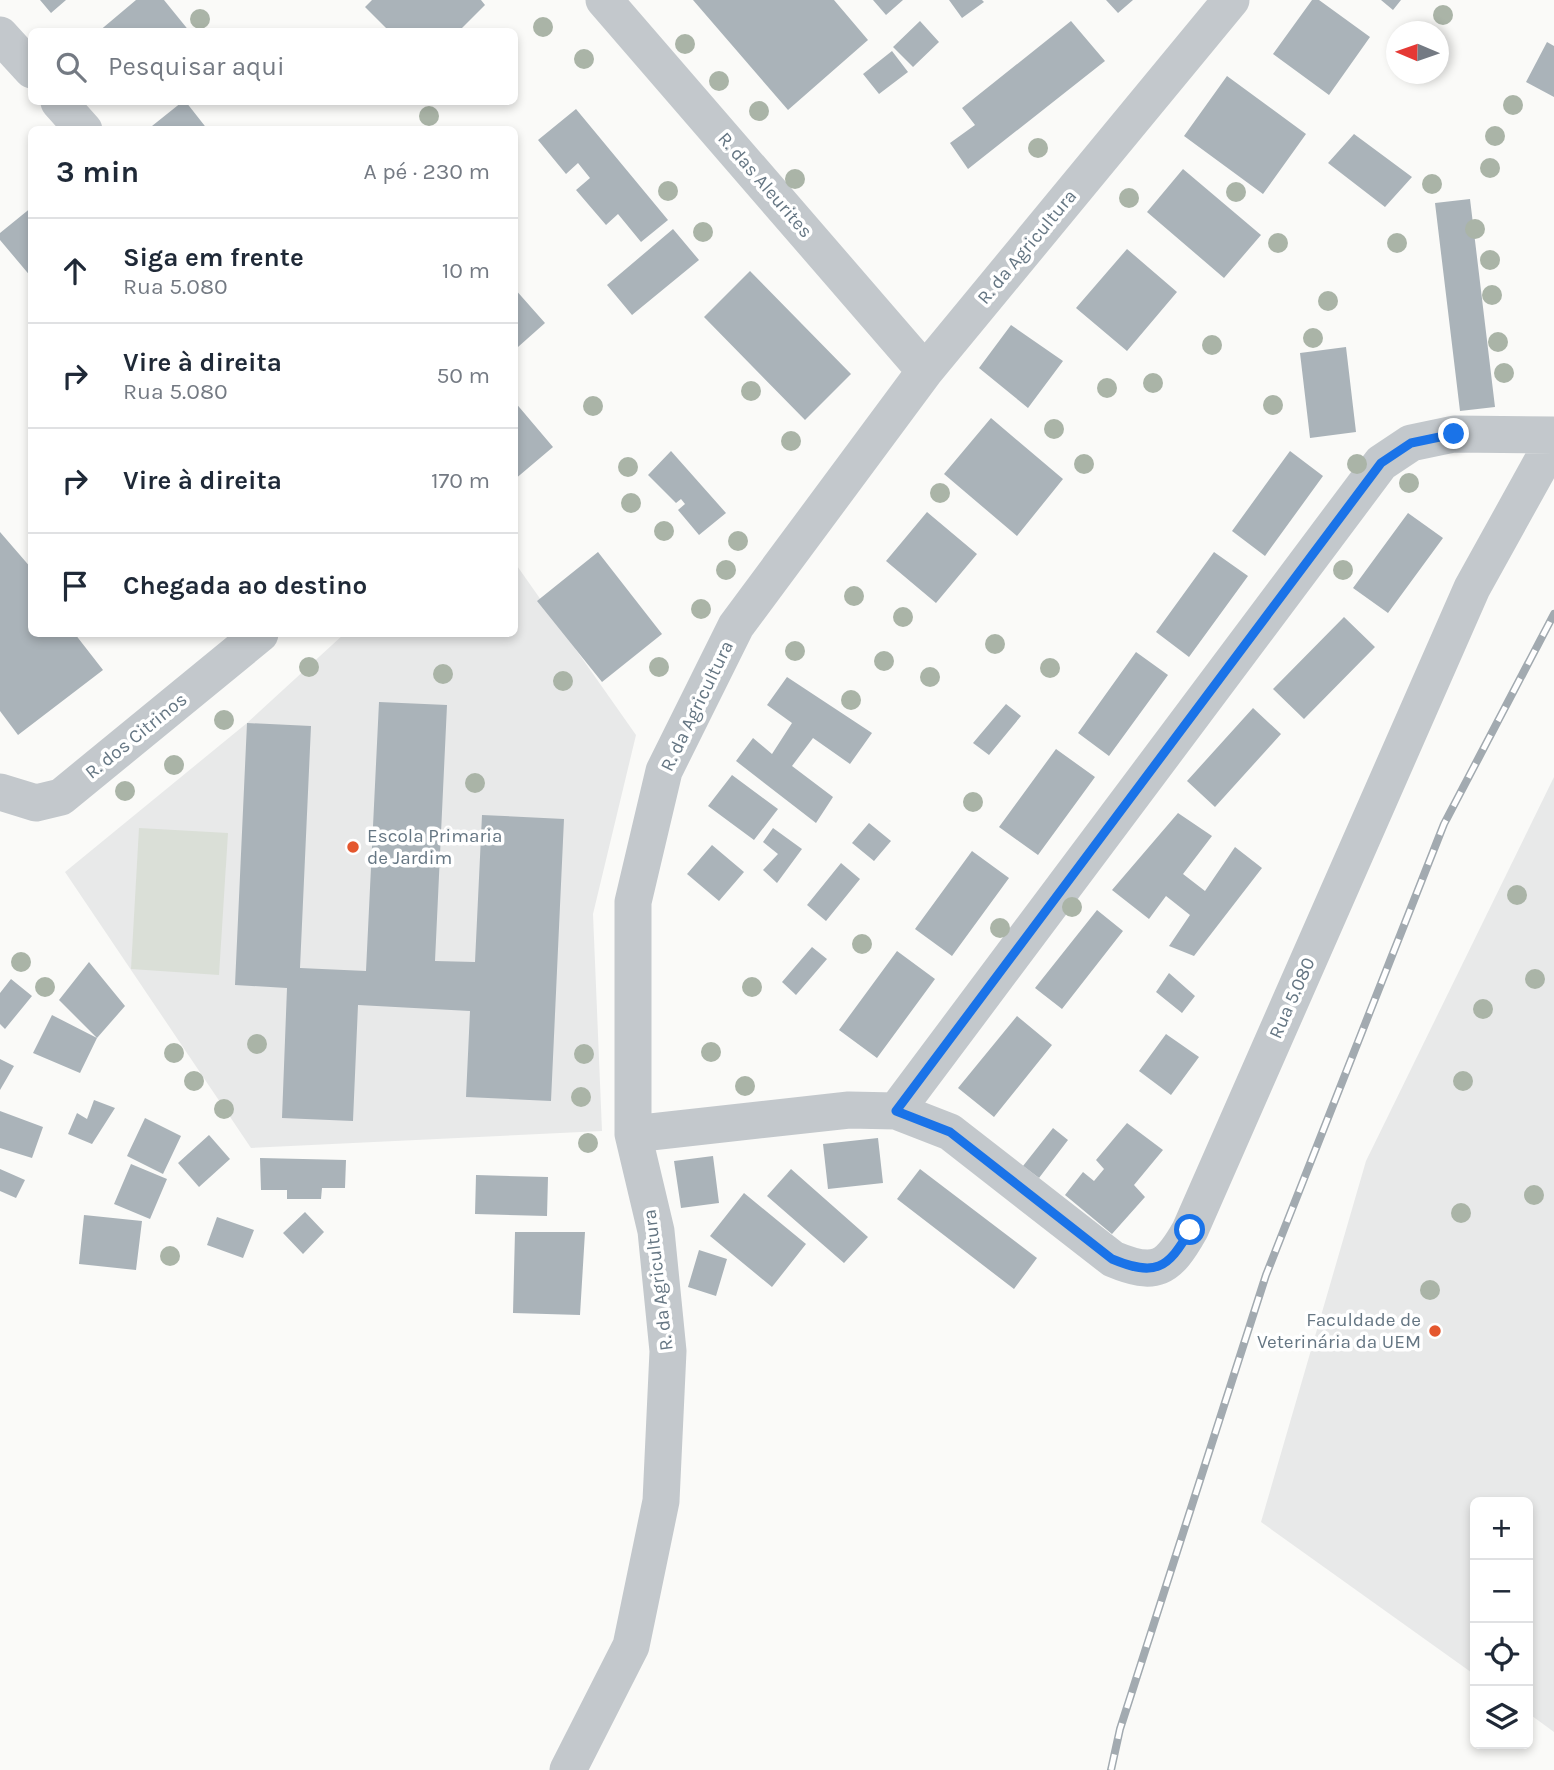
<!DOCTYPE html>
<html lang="pt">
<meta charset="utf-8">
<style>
:root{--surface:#fff;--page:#f6f6f7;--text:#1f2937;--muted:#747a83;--line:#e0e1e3}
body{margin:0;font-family:Karla,sans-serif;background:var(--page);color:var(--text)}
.controls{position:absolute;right:21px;bottom:21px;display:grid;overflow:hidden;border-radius:10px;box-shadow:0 4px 10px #0003}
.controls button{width:63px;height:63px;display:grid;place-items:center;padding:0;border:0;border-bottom:2px solid var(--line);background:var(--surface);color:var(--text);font:35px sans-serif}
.compass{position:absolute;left:1386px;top:21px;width:63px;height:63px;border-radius:50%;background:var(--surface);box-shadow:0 4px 10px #0003;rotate:272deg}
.stop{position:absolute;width:21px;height:21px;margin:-16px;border:5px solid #1a73e8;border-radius:50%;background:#fff}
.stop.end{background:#1a73e8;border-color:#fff;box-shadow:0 2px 7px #0008}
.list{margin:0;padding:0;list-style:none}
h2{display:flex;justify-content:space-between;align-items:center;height:91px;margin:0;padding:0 28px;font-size:30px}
h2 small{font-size:23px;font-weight:400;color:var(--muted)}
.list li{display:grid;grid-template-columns:46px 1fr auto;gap:21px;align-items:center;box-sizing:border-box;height:105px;padding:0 28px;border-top:2px solid var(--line)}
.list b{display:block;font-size:26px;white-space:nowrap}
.list p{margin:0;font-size:23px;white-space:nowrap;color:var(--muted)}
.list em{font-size:23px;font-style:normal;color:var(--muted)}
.icon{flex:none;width:38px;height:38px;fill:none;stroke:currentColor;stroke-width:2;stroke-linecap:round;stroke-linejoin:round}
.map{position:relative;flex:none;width:1554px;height:1770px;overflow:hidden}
.search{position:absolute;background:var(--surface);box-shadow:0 4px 10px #0003;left:28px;top:28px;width:490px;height:77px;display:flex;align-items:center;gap:18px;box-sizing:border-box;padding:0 24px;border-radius:10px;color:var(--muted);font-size:26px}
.panel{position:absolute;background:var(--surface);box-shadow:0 4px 10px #0003;left:28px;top:126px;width:490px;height:511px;border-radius:10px}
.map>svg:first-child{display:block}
.built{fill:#e8e9e9}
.green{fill:#dadfd7}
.building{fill:#aab3b9}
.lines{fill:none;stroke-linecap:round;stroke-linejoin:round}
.street{stroke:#c3c8cc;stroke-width:37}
.rail-casing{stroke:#a2aab0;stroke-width:8}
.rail{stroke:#fff;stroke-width:5;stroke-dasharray:16;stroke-linecap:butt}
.tree{fill:#aab4a7}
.route{stroke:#1a73e8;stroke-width:9}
.poi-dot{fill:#e4572e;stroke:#fff;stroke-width:2.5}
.labels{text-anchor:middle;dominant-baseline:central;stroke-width:7;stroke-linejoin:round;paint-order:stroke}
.street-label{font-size:19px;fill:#657683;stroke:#fff}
.poi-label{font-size:19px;fill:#657683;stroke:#fff;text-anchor:start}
</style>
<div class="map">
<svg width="1554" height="1770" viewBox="0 0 1554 1770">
<rect width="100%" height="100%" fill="#fafaf8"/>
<!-- built -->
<path class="built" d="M515,563L636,735L593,914L602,1131L251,1148L65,872L247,723L344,634H514Z
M1554,777V1732L1528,1713V1502H1475V1675L1261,1522L1366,1161Z"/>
<!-- green -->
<path class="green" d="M139,828L228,833L219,975L131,969Z"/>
<!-- building -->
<path class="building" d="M40,0H66L51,13Z
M136,0H164L190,32H98Z
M372,0H481L485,5L458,32H390L365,7Z
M693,0H834L868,40L788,110Z
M873,0H903L886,15Z
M949,0H982L984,2L962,18Z
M1106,0H1133L1118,13Z
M1312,0H1319L1370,37L1329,95L1273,54Z
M1381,0H1401L1393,10Z
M920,21L939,42L913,67L893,47Z
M1071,21L1105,61L968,169L950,143L975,125L962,108Z
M1547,42L1554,46V97L1526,82Z
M892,51L908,72L879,94L863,74Z
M1227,76L1306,134L1263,194L1184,136Z
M182,102H186L208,130H147Z
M576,109L668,220L641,242L618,214L606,225L576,190L590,178L578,163L566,174L538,140Z
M1354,134L1412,177L1385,207L1328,163Z
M1183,169L1261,235L1224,278L1147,212Z
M1470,199L1495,407L1460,411L1435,203Z
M32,207V278L0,240V233Z
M673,229L699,260L632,315L607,285Z
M1127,249L1177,292L1127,351L1076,308Z
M750,271L851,374L805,420L704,317Z
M514,288L545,323L518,347L514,343Z
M1011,325L1063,361L1028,408L979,368Z
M1346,347L1356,432L1310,438L1300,353Z
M514,401L553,447L514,480Z
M991,418L1063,479L1017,536L944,474Z
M671,451L726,513L699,535L678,510L685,504L681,499L676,503L648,475Z
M1290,451L1323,476L1265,556L1232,531Z
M927,512L977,554L936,603L886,561Z
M1408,513L1443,538L1388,613L1353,588Z
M0,532L32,569V634H75L103,670L18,735L0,711Z
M598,552L662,634L602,682L537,601Z
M1214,552L1248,576L1189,657L1156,632Z
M1344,617L1375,647L1304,719L1273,689Z
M1136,652L1168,675L1109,756L1078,733Z
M787,677L872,733L850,764L813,738L792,766L833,797L816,823L736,761L753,738L772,754L792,723L767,705Z
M379,702L447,705L435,961L475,962L482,815L564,819L551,1101L466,1097L470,1011L358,1005L353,1121L282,1118L287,988L235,985L247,723L311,726L300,968L366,971Z
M1006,704L1021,716L989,755L973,743Z
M1253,708L1281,734L1215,807L1187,781Z
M1056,749L1095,777L1038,855L999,827Z
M732,775L778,809L754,840L708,806Z
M1178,813L1212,836L1183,874L1205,891L1235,847L1262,868L1194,956L1169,946L1190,915L1166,896L1149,919L1112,890Z
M869,823L891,841L874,861L852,843Z
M773,828L802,849L777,883L763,870L778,854L763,842Z
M712,845L744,872L719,901L687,874Z
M972,851L1009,878L952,956L915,929Z
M841,863L860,879L826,921L807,905Z
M1097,910L1123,931L1062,1009L1035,988Z
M812,947L827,959L796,995L782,982Z
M897,951L935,979L877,1058L839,1030Z
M89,962L125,1006L97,1038L80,1073L33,1053L52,1015L97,1038L59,1000Z
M1169,973L1195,996L1182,1013L1156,992Z
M11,979L32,996L5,1029L0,1024V993Z
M1017,1016L1052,1045L994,1117L958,1088Z
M1166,1034L1199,1057L1171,1095L1139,1071Z
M0,1059L14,1066L0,1090Z
M94,1100L115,1108L92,1144L68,1134L77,1113L87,1119Z
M0,1111L43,1127L32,1158L0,1148Z
M145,1118L181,1136L163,1174L127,1156Z
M1127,1123L1163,1150L1134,1185L1145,1197L1112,1234L1065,1195L1083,1172L1094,1181L1104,1169L1096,1160Z
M1053,1128L1068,1140L1039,1178L1023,1166Z
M209,1135L230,1159L199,1187L178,1163Z
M878,1138L883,1183L828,1189L823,1144Z
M713,1156L719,1203L681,1208L674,1161Z
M260,1158L346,1160L345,1188H322L321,1199H287V1190H261Z
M131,1164L167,1179L150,1219L114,1204Z
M0,1169L25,1180L16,1198L0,1191Z
M791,1169L868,1237L844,1263L767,1196Z
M920,1169L1037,1258L1014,1289L897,1199Z
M476,1175L548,1177L547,1216L475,1214Z
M744,1193L806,1244L772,1287L710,1236Z
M305,1212L324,1232L303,1254L283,1233Z
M84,1215L142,1221L136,1270L79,1264Z
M217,1217L254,1230L243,1258L207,1245Z
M515,1232H585L580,1315L513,1313Z
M699,1250L727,1259L716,1296L688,1287Z"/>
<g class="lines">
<!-- street -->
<path class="street" d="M604,0L925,371
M0,35L32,70
M59,102L84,130
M0,792L36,803L61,797L260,634
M896,1111L1381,463L1411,443L1454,434L1554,435
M633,1134L849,1110L896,1111L950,1132L1113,1259C1156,1277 1168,1269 1190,1230L1472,588L1554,440
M568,1770L631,1646L661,1501L668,1351L656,1231L633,1134V902L664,771L736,626L925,371L1231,0"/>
<!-- rail casing -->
<g class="rail-casing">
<path id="rail" d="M1111,1770L1120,1729L1266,1275L1444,824L1554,614"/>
</g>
<!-- rail -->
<use href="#rail" class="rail"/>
</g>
<!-- trees -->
<g class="tree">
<circle cx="1443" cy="15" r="10"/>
<circle cx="200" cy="19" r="10"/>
<circle cx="543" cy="27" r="10"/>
<circle cx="685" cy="44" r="10"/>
<circle cx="584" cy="59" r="10"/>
<circle cx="719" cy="81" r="10"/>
<circle cx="1513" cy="105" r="10"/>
<circle cx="759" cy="111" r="10"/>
<circle cx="429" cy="116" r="10"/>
<circle cx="1495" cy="136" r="10"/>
<circle cx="1038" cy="148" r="10"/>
<circle cx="1490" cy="168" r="10"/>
<circle cx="795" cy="179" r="10"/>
<circle cx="1432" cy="184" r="10"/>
<circle cx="668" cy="191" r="10"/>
<circle cx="1236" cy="192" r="10"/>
<circle cx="1129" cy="198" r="10"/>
<circle cx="1475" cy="229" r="10"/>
<circle cx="703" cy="232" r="10"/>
<circle cx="1278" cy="243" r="10"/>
<circle cx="1397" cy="243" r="10"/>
<circle cx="1490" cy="260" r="10"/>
<circle cx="1492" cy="295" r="10"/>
<circle cx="1328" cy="301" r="10"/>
<circle cx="1313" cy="338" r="10"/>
<circle cx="1498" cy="342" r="10"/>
<circle cx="1212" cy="345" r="10"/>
<circle cx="1504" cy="373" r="10"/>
<circle cx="1153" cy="383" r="10"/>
<circle cx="1107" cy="388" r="10"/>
<circle cx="751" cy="391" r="10"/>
<circle cx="1273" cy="405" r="10"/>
<circle cx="593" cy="406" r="10"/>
<circle cx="1054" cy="429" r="10"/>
<circle cx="791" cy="441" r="10"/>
<circle cx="1084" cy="464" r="10"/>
<circle cx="1357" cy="464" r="10"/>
<circle cx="628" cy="467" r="10"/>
<circle cx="1409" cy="483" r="10"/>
<circle cx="940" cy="493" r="10"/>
<circle cx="631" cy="503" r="10"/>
<circle cx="664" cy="531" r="10"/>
<circle cx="738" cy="541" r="10"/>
<circle cx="726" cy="570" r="10"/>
<circle cx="1343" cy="570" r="10"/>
<circle cx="854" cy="596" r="10"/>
<circle cx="701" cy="609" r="10"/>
<circle cx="903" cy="617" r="10"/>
<circle cx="995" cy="644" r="10"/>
<circle cx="795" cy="651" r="10"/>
<circle cx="884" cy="661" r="10"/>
<circle cx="309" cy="667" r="10"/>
<circle cx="659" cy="667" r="10"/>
<circle cx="1050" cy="668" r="10"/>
<circle cx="443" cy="674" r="10"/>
<circle cx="930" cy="677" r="10"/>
<circle cx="563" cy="681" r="10"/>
<circle cx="851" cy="700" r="10"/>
<circle cx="224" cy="720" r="10"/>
<circle cx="174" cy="765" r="10"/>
<circle cx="475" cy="783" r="10"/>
<circle cx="125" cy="791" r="10"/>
<circle cx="973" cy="802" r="10"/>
<circle cx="1517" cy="895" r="10"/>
<circle cx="1072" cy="907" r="10"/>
<circle cx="1000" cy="928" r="10"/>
<circle cx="862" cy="944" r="10"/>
<circle cx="21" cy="962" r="10"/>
<circle cx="1535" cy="979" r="10"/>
<circle cx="45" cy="987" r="10"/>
<circle cx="752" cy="987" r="10"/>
<circle cx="1483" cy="1009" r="10"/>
<circle cx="257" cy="1044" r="10"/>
<circle cx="711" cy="1052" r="10"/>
<circle cx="174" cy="1053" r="10"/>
<circle cx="584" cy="1054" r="10"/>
<circle cx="194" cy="1081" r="10"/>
<circle cx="1463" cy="1081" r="10"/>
<circle cx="745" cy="1086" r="10"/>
<circle cx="581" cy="1097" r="10"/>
<circle cx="224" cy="1109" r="10"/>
<circle cx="588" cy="1143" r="10"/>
<circle cx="1534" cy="1195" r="10"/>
<circle cx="1461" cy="1213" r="10"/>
<circle cx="170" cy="1256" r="10"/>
<circle cx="1430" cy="1290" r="10"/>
</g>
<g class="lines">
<!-- route -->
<path class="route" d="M1190,1230C1168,1269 1155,1277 1112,1259L950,1132L896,1111L1381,463L1411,443L1454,434"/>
</g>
<!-- markers -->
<g class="poi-dot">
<circle cx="353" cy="847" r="7"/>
<circle cx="1435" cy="1331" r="7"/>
</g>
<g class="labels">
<!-- street labels -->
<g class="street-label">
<text transform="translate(765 185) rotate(49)">R. das Aleurites</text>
<text transform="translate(1027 247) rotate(-50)">R. da Agricultura</text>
<text transform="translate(697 706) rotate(-64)">R. da Agricultura</text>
<text transform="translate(136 736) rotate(-39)">R. dos Citrinos</text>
<text transform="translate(1292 998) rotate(-66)">Rua 5.080</text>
<text transform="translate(658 1280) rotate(-97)">R. da Agricultura</text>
</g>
<!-- poi labels -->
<g class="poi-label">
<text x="367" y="836">Escola Primaria<tspan x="367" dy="22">de Jardim</tspan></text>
<text x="1421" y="1320" text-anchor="end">Faculdade de<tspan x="1421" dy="22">Veterinária da UEM</tspan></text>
</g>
</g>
</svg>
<div class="controls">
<button>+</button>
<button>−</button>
<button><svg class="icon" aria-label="locate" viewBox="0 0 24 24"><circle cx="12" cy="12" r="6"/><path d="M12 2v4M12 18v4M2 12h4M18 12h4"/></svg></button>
<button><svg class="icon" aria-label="layers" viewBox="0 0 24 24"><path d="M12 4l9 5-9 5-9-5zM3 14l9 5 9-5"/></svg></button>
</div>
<svg class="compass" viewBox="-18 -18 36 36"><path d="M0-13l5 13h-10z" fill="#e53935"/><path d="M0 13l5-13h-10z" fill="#747a83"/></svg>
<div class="stop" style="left:1190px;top:1230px"></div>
<div class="stop end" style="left:1454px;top:434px"></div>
<div class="search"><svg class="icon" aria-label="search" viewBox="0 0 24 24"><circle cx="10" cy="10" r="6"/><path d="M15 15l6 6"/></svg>Pesquisar aqui</div>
<section class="panel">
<h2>3 min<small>A pé · 230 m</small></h2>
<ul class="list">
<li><svg class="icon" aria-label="ahead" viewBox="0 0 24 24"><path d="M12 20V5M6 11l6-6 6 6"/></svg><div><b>Siga em frente</b><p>Rua 5.080</p></div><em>10 m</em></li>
<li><svg class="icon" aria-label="right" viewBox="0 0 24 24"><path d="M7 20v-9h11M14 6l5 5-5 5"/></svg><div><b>Vire à direita</b><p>Rua 5.080</p></div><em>50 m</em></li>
<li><svg class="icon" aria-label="right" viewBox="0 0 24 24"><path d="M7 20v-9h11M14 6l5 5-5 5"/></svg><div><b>Vire à direita</b></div><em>170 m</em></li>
<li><svg class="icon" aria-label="arrive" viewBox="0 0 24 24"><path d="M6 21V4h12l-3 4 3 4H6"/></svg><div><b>Chegada ao destino</b></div></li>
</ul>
</section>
</div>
